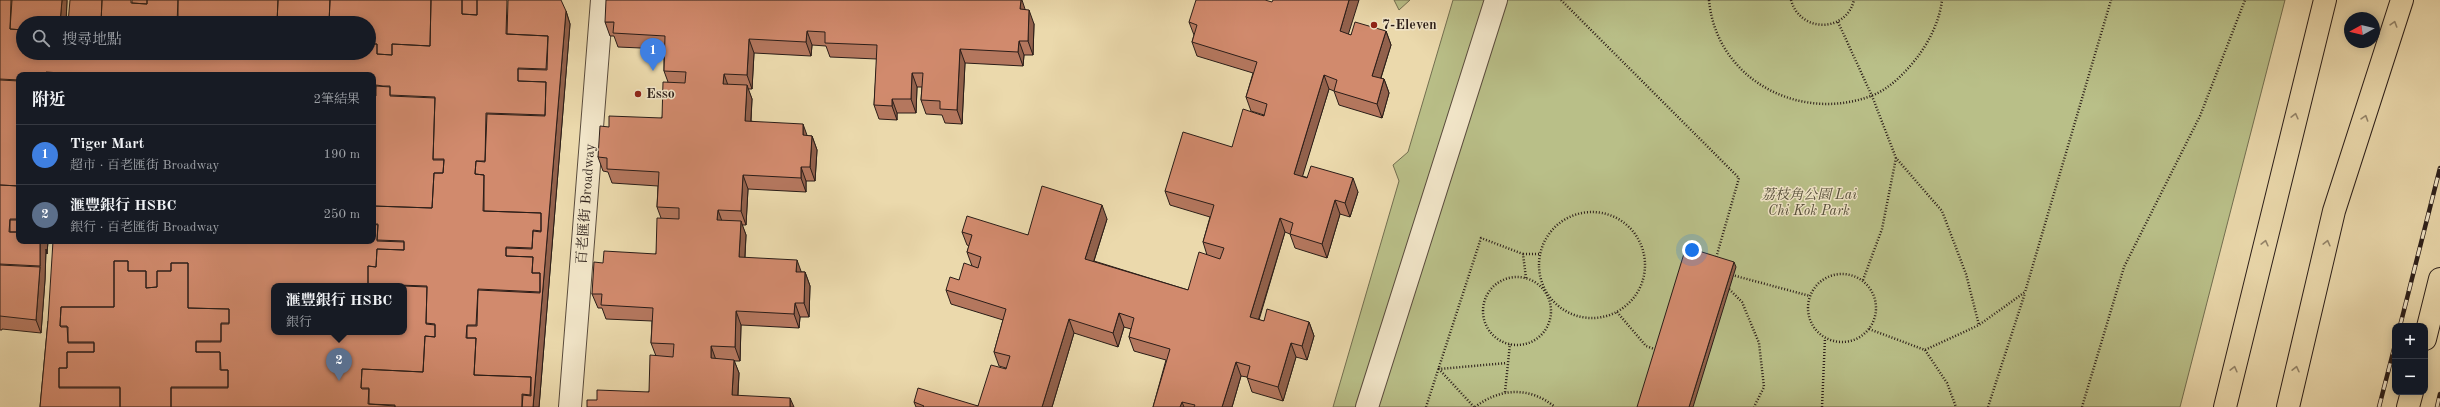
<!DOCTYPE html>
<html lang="zh-TW">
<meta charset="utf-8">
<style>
:root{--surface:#171b24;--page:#242831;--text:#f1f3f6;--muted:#9ea1a6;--line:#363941;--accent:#c59692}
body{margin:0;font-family:"Old Standard TT","Noto Serif TC",serif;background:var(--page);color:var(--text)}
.controls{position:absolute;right:12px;bottom:12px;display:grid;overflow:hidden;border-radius:8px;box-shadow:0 2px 10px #0003}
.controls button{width:36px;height:36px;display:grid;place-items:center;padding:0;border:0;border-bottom:1px solid var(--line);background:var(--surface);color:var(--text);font:20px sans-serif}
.compass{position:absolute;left:2344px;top:12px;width:36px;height:36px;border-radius:50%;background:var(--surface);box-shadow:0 2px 10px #0003;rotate:262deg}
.you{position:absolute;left:1692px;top:250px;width:14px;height:14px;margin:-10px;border:3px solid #fff;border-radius:50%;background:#1a73e8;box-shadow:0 0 0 6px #1a73e833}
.badge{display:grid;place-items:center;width:26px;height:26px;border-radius:50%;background:var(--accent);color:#fff;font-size:13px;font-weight:700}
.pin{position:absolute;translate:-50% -33px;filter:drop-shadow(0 1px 2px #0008)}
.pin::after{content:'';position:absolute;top:21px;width:14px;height:12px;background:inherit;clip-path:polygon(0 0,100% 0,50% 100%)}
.popup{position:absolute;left:271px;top:283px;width:136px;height:52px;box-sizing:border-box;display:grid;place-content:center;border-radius:8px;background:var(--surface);filter:drop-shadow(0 1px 3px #0005);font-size:13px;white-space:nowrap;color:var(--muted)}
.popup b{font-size:15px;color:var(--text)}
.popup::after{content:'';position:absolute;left:50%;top:100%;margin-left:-8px;border:8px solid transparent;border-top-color:var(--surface)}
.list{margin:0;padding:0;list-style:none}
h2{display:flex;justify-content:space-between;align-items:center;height:52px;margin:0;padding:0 16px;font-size:17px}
h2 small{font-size:13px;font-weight:400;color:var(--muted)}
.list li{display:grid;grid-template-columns:26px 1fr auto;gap:12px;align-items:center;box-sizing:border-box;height:60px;padding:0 16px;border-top:1px solid var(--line)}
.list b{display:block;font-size:15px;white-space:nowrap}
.list p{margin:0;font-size:13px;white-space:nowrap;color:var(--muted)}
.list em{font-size:13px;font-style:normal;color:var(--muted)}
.icon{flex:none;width:22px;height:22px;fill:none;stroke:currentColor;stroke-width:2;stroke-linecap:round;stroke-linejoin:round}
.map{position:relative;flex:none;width:2440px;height:407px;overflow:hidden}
.search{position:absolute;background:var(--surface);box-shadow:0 2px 10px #0003;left:16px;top:16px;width:360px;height:44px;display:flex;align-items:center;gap:10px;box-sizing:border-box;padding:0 14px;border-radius:22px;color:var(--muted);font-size:15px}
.panel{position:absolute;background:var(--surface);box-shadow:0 2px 10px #0003;left:16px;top:72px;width:360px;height:172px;border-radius:8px}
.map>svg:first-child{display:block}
.green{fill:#b9bf88;stroke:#726e50}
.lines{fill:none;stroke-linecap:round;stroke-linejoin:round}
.minor-casing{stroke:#5a4c3d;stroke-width:24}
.highway-casing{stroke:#2a1d18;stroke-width:24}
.path{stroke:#2a1d18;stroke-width:2.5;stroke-dasharray:1 2;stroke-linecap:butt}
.minor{stroke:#f2e6c9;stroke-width:22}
.highway{stroke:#ebd9ac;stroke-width:22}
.rail-casing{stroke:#2a1d18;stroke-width:4.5}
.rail{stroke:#f2e6c9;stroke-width:3;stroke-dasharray:9;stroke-linecap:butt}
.wall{fill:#b4775e;stroke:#2a1d18;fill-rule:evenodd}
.shaded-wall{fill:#92614c;stroke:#2a1d18}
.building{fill:#d18a6d;stroke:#2a1d18}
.oneway{stroke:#948469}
.poi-dot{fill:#8f2418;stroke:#f2e6c9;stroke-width:1.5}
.labels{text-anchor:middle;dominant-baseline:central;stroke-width:3;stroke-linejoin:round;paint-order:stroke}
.poi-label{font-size:14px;font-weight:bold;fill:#2a1d18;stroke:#f2e6c9;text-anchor:start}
.park-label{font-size:14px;font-style:italic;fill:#554e3a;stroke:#f2e6c9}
.street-label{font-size:14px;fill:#2a1d18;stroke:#f2e6c9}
</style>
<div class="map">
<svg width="2440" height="407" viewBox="0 0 2440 407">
<rect width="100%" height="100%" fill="#ebd9ac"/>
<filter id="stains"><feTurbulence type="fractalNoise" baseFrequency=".005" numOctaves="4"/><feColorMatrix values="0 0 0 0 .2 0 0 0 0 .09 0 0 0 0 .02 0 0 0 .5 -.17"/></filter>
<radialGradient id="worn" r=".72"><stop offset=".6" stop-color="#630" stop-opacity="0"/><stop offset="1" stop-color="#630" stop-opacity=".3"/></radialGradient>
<!-- green -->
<path class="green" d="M1394,0H1410L1399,10Z
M1453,0H2285L2180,407H1333L1399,181L1393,165L1408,152Z"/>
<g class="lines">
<!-- minor casing -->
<g class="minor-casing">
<path id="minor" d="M570,407L602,0
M1367,407L1496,0"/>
</g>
<!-- highway casing -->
<g class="highway-casing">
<path id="highway" d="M2425,339L2440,279
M2225,407L2325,0
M2288,407L2334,211L2402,0
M2408,407L2412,392"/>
</g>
<!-- path -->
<path class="path" d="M1561,0L1739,178L1716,258
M1709,0C1716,79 1799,123 1871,96C1890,89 1907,71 1919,55C1930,40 1940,19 1942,0
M1791,0C1800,33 1846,33 1854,0
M1838,22L1872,96L1896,158L1942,211L1966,274L1979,325
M1539 265a53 53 0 1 1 106 0a53 53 0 1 1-106 0Z
M1523,254H1540
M1808 308a34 34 0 1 1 68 0a34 34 0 1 1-68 0Z
M1732,275L1810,296
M1483 311a34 34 0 1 1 68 0a34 34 0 1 1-68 0Z
M1863,280L1882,229L1896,158
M1727,287L1742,302L1759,343L1764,387L1754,407
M1617,312L1646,346L1657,350
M1869,329L1925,350L1979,325L2025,292L2111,0
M1925,350L1947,383L1956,407
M1505,392L1510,344
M1426,407L1481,238L1523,254L1526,278
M1474,407L1439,369L1507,363
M1475,407C1500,388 1529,386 1555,407
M1822,407L1825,338
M1988,407L2025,293
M2082,407L2124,267L2200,116L2245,0"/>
<!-- minor -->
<use href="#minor" class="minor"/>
<!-- highway -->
<use href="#highway" class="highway"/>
<!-- rail casing -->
<g class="rail-casing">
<path id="rail" d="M2400,326L2440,168
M2379,407L2395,345
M2437,407L2440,394"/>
</g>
<!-- rail -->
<use href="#rail" class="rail"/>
</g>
<!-- wall -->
<path class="wall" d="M0,0H67L66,23H23V53L566,11L570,24L539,407H40L48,321L373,241V75H19V241H48L47,254L46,249L45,280L41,333L2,329V330H0ZM274,286H404V332Z
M1025,10L1034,24L1033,55H1024L1023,66L965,63L962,124L945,123L942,115L926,114L921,100L922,87H917L916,113H897V120L879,119L874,105L877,59L830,57L826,46L812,45L811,56L754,53L752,89H748L752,99L751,121L807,136H812L817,150L815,181H806V192L748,189L746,225H742L746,235L745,258L801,272H805L810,286L809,317H800L799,328L741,325L740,361H734L739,373L738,396L597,400L649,392L656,356L651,343L652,321L606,319L602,308H598L592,294L603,263L656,254L661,218L657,207L658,186L612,183L608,172L603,171L598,157L609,127L662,118L668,82L664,71V49L618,47L614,36H610L605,22Z
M1189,22L1348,34L1351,35L1386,31L1391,45L1381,78L1384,79L1389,93L1382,118L1339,105L1334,91L1329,89L1302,176L1358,192L1350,217L1340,214L1327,258L1295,248L1290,234L1285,232L1259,320L1264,321L1309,322L1314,336L1307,360L1296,357L1283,401L1252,392L1247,377L1241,376L1232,407H1153L1166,360L1134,351L1129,337L1131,329L1124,327L1118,347L1074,333L1052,407H916L914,402L978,406L1006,368L999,366L994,352L1003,320L951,304L946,290L959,280L972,266L967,252L969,246L967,245L962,232L1028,235L1107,219L1094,261L1188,290L1207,255L1203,242L1210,217L1170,205L1165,191L1232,147L1264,115L1251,111L1246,97L1253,73L1197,56L1192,42L1194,35Z"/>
<!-- shaded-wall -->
<path class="shaded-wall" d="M62,0H67L66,23H60Z
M1021,0H1022L1026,12L1020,9Z
M1349,0H1359L1345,45L1340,31Z
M1029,10L1034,24L1033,55L1028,41Z
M566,11L570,24L539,407H533Z
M807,31L812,45L811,56L806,42Z
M1386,31L1391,45L1377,90L1372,76Z
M749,39L754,53L752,89L747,75Z
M1019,41L1024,55L1023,66L1018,52Z
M960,49L965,63L962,124L957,110Z
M912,73L917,87L916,113L911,99Z
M724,74L729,88L723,84Z
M1324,75L1329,89L1299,188L1294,174Z
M1384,79L1389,93L1382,118L1377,104Z
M747,85L752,99L750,135L745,121Z
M892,99L897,113V120L892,106Z
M803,124L808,138L803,135Z
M812,136L817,150L815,181L810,167Z
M801,167L806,181V192L801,178Z
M743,175L748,189L746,225L741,211Z
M1353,178L1358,192L1350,217L1345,203Z
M1335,200L1340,214L1327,258L1322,244Z
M1102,205L1107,219L1090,273L1085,259Z
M718,210L723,224L717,220Z
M1280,218L1285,232L1255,331L1250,317Z
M741,221L746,235L744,271L739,257Z
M40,241H48L47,254L46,249L45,280L41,333L36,320L40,267Z
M797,260L802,274L796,272Z
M1734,262L1736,267L1693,407H1689Z
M805,272L810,286L809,317L804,303Z
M795,303L800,317L799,328L794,314Z
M736,311L741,325L740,361L735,347Z
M1119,313L1124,327L1118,347L1113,333Z
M1069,319L1074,333L1052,407H1042Z
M1309,322L1314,336L1307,360L1302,346Z
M1291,343L1296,357L1283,401L1278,387Z
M711,346L716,360L711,358Z
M734,360L739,373L737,407L732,395Z
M1236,362L1241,376L1232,407H1222Z
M790,398L794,407H790Z
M1182,402L1184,407H1180Z"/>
<!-- building -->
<path class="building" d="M0,0H11L10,29L23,30V53H369V44H377V54L392,55V44L430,46L431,0H462V14L477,15V0H507L506,34L548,36L546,69L518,68V81L546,82L545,115L486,113L485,161H476L475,174L484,175L483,211L541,213V231L533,230L532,248L506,247V256L533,257L532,273H540V292L478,289L476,325H467L466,338H476L474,375L531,377L530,395L522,394V407H395V405L368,404L369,388H361L362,369L423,372L425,336L435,337V324L426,323L427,286L368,284V266L376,267L377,249L404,250V241L377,240L378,224H373V206L432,208L434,173H443L444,159H433L435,97L390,95V86H383L376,85L375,95H373V75H61V73L46,72V75H19V80L0,79Z
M12,0H62L60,23H23V30L10,29Z
M70,0H102L101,23H68Z
M102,0H131V3L147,4V0H178L177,23H101Z
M132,0H147V4L132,3Z
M178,0H278L277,23H178Z
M278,0H330L329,23H277Z
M330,0H431L430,46L392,44V55L377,54V44H369V23H329Z
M462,0H477V15L462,14Z
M508,0H561L566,11L533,407H522L523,395L531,396V377L474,375L476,339V338H467V326H477L478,290L540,293V273H532L533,257L506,256V248L532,249L533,231L541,232V213L484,211V175L475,174L476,161L485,162L487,114L545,116L546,82L518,81V69L547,70L548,37V36L507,34Z
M606,0H1021L1020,9L1029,10L1028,41H1019L1018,52L960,49L957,110L940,109V101L921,100L923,73H912L911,99H892V106L874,105L877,45L825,43V32L807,31L806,42L749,39L747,75L724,74L723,84L747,85L745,121L803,124V135L812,136L810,167H801V178L743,175L741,211L718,210L717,220L741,221L739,257L797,260L796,272H805L804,303H795L794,314L736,311L735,347L711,346V358L734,360L732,395L790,398V407H587V400H597V390L649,392L650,355L673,357L674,344L651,343L653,308L601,305L602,294H592L594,262L603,263L604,251L656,254L657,218L679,219V208L657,207L659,172L607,169V158L598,157L600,126L609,127V116L662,118L663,82L685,83L686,72L664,71L665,36L613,33L614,22H605Z
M1196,0H1265L1272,2L1273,0H1349L1340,31L1351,35L1355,22L1386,31L1372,76L1384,79L1377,104L1334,91L1337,80L1324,75L1294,174L1307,178L1311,166L1353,178L1345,203L1335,200L1322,244L1290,234L1293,223L1280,218L1250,317L1264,321L1267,309L1309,322L1302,346L1291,343L1278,387L1247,378L1250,366L1236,362L1222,407H1194L1195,405L1182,402L1180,407H1153L1170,349L1129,337L1134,318L1119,313L1113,333L1069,319L1042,407H923L924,406L914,402L918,388L978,406L991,365L1006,369L1010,356L994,352L1006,309L946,290L950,277L959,280L964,263L978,268L981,257L967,252L972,235L962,232L967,216L1028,235L1042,186L1102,205L1085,259L1188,290L1199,252L1220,259L1224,248L1203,242L1214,205L1165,191L1183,132L1232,147L1243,109L1264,116L1267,104L1246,97L1257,62L1192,42L1197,25L1189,22Z
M47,73H56V75H47Z
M0,80L19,81V186L0,185Z
M376,86L390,87V96L435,98L433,159V160H444L443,173H434L432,208L373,206V96H376Z
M0,185L19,186V219H10L9,232H19V241H40V266L0,264Z
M10,220H19V232H10Z
M373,224L378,225L377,241L404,242V250L377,249L376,267L368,266V285L395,286H274V332H404V286L427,287L426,323V324L435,325V337L425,336L423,372L362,369L361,388L362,389H369V404L395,406V407H171V388H228V370H221L220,352H196V342H221V324H229V309L188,308V263H171V271H157V287L146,288V271H128V261H114V307H61L60,326L61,327H68V343H94V352H67V368H59V388H120V407H40L48,321L53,241H373Z
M1686,247L1734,262L1689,407H1637Z
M114,261H128V271H146V288L157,287V271H171V263H188V308L229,309V323H221V341H196V352H220V370H228V387H171V407H120V387H59V368H67V352H94V342H68L67,326H60L61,307H114Z
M0,265L40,267L36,320L0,316Z"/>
<!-- one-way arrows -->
<defs><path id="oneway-chevron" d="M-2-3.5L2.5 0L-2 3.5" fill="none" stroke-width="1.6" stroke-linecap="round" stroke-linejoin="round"/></defs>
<g class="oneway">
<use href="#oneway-chevron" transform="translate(2394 24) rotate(-73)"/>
<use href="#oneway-chevron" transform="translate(2295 116) rotate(-76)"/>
<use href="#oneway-chevron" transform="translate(2365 118) rotate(-72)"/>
<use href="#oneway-chevron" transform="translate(2265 243) rotate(-76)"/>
<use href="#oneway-chevron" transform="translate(2327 243) rotate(-76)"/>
<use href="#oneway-chevron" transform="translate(2234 369) rotate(-76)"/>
<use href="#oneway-chevron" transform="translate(2296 369) rotate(-77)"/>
</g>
<!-- markers -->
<g class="poi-dot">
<circle cx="1374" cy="25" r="4"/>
<circle cx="638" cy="94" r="4"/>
</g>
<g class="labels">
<!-- poi labels -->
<g class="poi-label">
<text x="1382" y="25">7-Eleven</text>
<text x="646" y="94">Esso</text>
</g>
<!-- park labels -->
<g class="park-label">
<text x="1809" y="195">荔枝角公園 Lai<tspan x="1809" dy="16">Chi Kok Park</tspan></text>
</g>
<!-- street labels -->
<g class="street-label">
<text transform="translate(586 204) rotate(-86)">百老匯街 Broadway</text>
</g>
</g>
<rect width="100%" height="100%" filter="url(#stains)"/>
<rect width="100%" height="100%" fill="url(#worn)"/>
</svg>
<div class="controls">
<button>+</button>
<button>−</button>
</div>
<svg class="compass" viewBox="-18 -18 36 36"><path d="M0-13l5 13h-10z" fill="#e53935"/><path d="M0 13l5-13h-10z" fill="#9ea1a6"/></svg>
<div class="you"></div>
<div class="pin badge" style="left:653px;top:71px;background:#3f7fe0">1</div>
<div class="pin badge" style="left:339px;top:381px;background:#5c6f8a">2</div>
<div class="popup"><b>滙豐銀行 HSBC</b>銀行</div>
<div class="search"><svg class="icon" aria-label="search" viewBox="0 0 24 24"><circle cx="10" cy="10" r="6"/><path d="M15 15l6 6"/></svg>搜尋地點</div>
<section class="panel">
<h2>附近<small>2筆結果</small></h2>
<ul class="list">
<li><span class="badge" style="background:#3f7fe0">1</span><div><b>Tiger Mart</b><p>超市 · 百老匯街 Broadway</p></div><em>190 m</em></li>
<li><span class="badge" style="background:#5c6f8a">2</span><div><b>滙豐銀行 HSBC</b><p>銀行 · 百老匯街 Broadway</p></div><em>250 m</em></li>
</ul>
</section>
</div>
